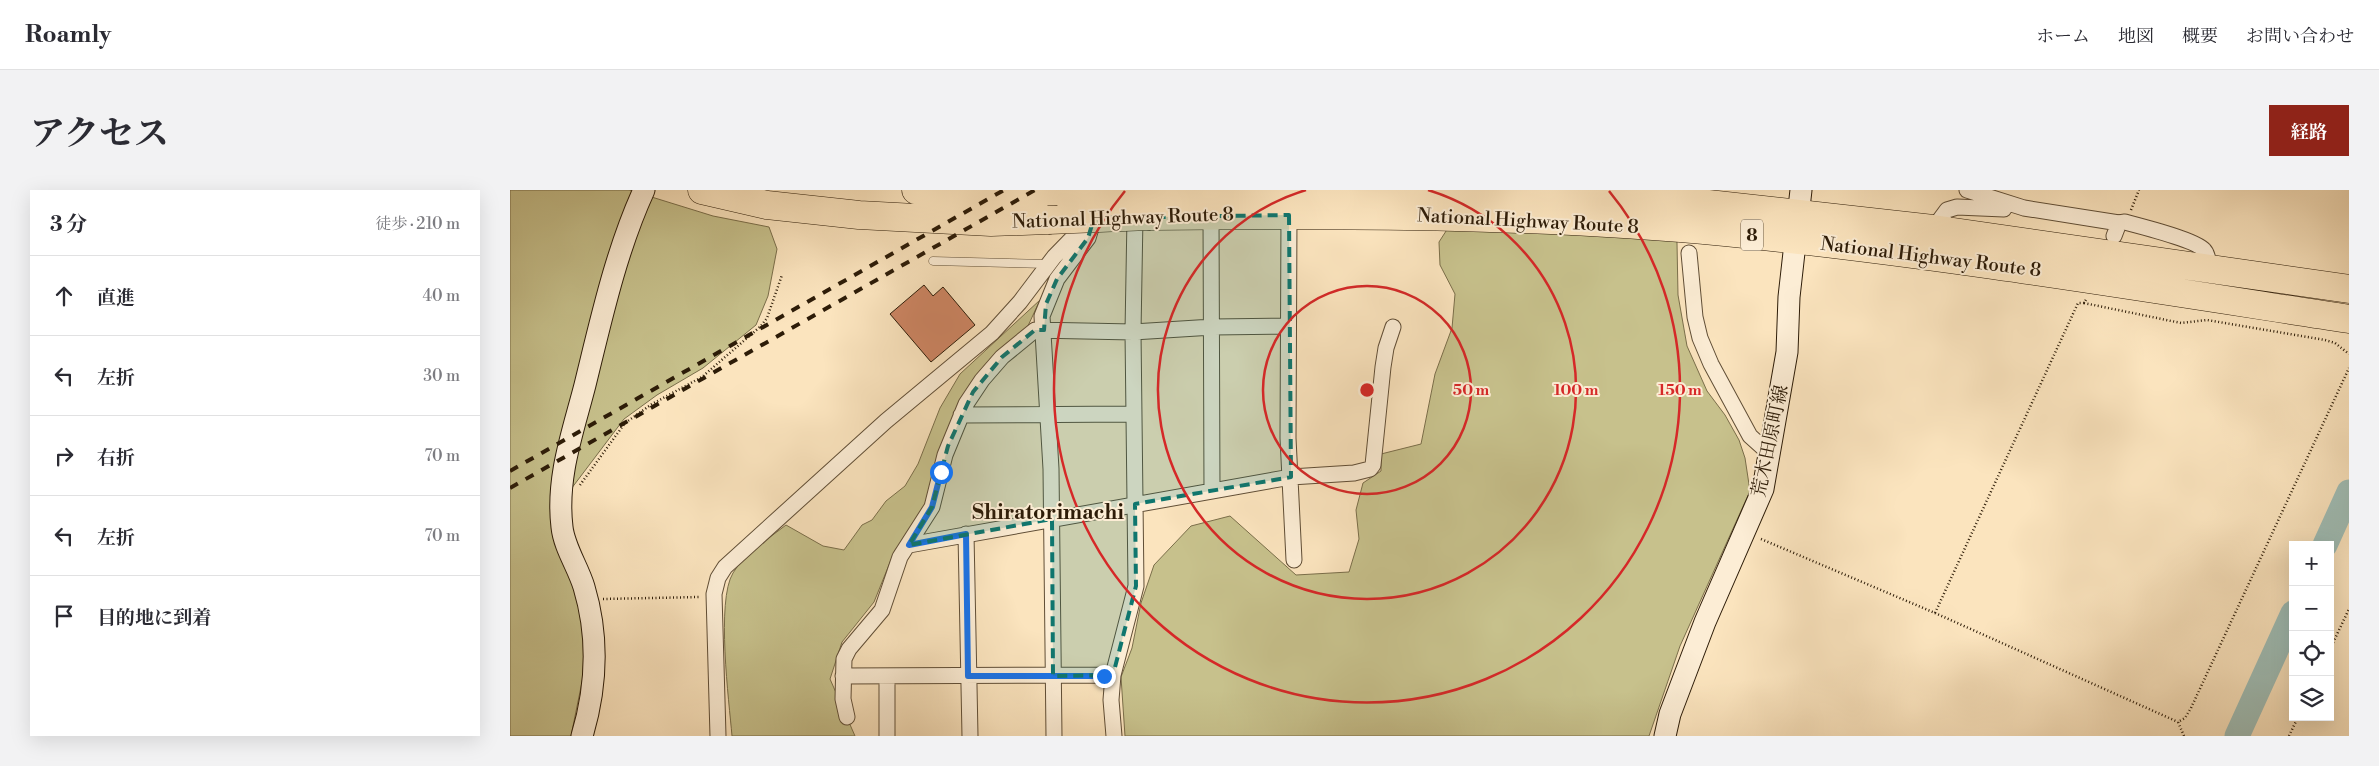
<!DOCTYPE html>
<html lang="ja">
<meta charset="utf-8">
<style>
:root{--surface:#fff;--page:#f2f2f3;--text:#2b2b33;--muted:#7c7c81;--line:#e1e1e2;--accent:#8f2418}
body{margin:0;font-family:"Libre Bodoni","Noto Serif JP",serif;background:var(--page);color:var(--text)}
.controls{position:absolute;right:15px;bottom:15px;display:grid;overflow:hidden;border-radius:0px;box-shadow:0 5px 20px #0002}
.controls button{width:45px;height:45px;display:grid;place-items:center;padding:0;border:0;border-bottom:1px solid var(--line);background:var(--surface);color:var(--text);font:25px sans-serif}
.stop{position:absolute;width:15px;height:15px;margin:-11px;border:4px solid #1a73e8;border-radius:50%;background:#fff}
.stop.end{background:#1a73e8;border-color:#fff;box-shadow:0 1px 5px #0008}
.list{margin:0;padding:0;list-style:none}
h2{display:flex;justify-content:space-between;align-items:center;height:65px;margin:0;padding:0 20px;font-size:21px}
h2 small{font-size:16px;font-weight:400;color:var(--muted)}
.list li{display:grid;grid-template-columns:32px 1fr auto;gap:15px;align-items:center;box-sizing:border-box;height:80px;padding:0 20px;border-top:1px solid var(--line)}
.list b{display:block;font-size:19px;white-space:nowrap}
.list em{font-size:16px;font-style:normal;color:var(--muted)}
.icon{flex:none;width:28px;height:28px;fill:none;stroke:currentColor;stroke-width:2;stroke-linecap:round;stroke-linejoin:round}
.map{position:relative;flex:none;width:1839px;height:546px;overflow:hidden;border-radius:0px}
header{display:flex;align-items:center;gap:30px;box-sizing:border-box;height:70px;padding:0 25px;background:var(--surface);border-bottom:1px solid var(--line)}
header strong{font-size:24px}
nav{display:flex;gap:28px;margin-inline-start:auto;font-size:18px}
.intro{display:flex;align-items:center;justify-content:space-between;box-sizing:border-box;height:120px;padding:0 30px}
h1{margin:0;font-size:35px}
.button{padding:12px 22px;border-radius:0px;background:var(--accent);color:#fff;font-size:18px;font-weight:700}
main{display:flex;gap:30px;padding:0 30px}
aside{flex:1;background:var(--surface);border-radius:0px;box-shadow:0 5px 20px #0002}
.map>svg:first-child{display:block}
.green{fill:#c7c18c;stroke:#7a6e4a}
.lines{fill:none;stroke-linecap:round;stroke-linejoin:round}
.river{stroke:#9fbeb7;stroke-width:25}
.building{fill:#cd8563;stroke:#2d1c08}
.lane-casing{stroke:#604e36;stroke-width:9}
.street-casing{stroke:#604e36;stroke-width:17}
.secondary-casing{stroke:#2d1c08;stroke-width:23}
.highway-casing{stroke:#2d1c08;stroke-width:29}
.path{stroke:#2d1c08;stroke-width:2.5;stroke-dasharray:1 2.5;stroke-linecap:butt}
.lane{stroke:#fcedd5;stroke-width:8}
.street{stroke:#fcedd5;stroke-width:15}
.secondary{stroke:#fcedd5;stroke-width:21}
.highway{stroke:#fbe4be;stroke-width:28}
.rail{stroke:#2d1c08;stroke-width:4;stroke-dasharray:9 9;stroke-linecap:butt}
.highway-bridge-casing{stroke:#2d1c08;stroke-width:29;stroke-linecap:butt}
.highway-bridge{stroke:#fbe4be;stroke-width:28}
.route{stroke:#1a73e8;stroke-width:6}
.marked{fill:#0f766e;fill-opacity:0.2;stroke:#0f766e;stroke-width:4;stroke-dasharray:10 6;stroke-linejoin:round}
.ring{fill:none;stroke:#d62828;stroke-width:2.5}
.labels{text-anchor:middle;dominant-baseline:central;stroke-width:4;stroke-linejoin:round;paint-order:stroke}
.shield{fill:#fcedd5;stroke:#6b5b46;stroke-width:1}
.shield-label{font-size:18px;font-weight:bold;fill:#2d1c08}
.street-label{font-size:19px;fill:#2d1c08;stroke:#fcedd5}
.quarter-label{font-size:21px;font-weight:bold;fill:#2d1c08;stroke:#fcedd5}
.centre{fill:#d62828;stroke:#fcedd5;stroke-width:2.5}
.ring-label{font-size:15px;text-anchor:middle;font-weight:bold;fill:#d62828;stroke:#fcedd5;stroke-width:4;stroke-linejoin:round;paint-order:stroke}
</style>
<header>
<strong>Roamly</strong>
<nav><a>ホーム</a><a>地図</a><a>概要</a><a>お問い合わせ</a></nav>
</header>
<div class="intro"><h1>アクセス</h1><a class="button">経路</a></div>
<main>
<aside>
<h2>3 分<small>徒歩 · 210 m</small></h2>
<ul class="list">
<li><svg class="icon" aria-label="ahead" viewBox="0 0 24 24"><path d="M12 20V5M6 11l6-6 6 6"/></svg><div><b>直進</b></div><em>40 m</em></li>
<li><svg class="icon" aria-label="left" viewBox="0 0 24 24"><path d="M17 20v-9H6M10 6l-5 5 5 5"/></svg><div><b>左折</b></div><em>30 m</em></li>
<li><svg class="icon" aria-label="right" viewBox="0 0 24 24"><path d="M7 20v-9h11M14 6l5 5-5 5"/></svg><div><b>右折</b></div><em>70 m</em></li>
<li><svg class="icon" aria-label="left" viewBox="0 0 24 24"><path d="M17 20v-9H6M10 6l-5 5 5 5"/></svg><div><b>左折</b></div><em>70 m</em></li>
<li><svg class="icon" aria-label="arrive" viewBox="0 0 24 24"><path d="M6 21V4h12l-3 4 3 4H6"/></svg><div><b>目的地に到着</b></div></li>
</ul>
</aside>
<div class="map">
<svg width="1839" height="546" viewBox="0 0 1839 546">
<rect width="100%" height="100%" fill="#fbe4be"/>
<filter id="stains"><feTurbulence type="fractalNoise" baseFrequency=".004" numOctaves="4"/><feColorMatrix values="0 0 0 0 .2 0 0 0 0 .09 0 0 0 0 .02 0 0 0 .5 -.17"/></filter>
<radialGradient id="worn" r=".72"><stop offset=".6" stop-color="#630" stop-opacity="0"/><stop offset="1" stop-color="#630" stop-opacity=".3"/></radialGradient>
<!-- green -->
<path class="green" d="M0,0H119L203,26L259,37L267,59L258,106L246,135L193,178L147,205L114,229L55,307L59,381L75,440L73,487L61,546H0Z
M1166,0L1168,105L1177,156L1197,201L1215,225L1229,250L1235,268L1240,301L1170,456L1139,546H615L611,487L622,458L631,413L644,375L681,336L720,326L786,385L839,382L849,349L846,320L853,293L871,281V264L911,254L925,184L942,138L945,104L930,75L929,52L947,24Z
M530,110L517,138L470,184L417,314L405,335L385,360L364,412L332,452L320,489L345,546H222C219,511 206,411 223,383C234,364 258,349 276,335L313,356L334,360L352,335L362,330L376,311L395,296L408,274L430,218L450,184Z"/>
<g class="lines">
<!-- river -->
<path class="river" d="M1815,355L1839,302
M1727,546L1783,423"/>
</g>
<!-- building -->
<path class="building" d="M414,95L423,106L433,97L465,135L421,172L380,124Z"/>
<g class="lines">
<!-- lane casing -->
<g class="lane-casing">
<path id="lane" d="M423,71L538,74"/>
</g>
<!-- street casing -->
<g class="street-casing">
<path id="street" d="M1457,0L1514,18L1609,33
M779,25L778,248L784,370
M701,26L702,301
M1423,39L1437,20L1447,17L1494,19
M1604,46L1609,33L1615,32C1630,36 1686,50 1694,60C1698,64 1698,72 1699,79
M1179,63L1185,127L1190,148L1201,174L1240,246L1260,264
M451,225L624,224
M456,344L460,546
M399,355L781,287L844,283L860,279L863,275L873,177L876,158L883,137
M333,486L603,485
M337,527L333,509L334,469L339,459L372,420L390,367L422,317L435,265L456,214L472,190L492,167L525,140L623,142L703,137L778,136
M208,546L204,404L208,388L215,377L376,231L482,143L510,112L544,67L581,29
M377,546V486
M544,546L541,279L532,126L547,89L578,48L584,28
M604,546L601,510L603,485L626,396L623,142L625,27"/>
</g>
<!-- secondary casing -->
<g class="secondary-casing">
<path id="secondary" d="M72,546C87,496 89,447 74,397C68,377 54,357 52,337C46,287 63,242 75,195C91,130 106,61 134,0
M1155,546L1160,524L1195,432L1253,299L1277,162L1279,107L1291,0"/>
</g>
<!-- highway casing -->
<g class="highway-casing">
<path id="highway" d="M192,0L257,15L349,25L481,32L538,30
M406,0L467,6L554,3
M649,5L716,3L1053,7L1181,12L1423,39L1839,99
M640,26C833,24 1023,24 1215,42C1424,63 1631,97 1839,129"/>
</g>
<!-- path -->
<path class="path" d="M1621,20L1629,0
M1574,113L1671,133L1697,130L1815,150L1825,153L1839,164
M70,295L115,233L142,214L192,187L251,136L257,128L272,85
M1251,349L1425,423L1668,532
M93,409L190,407
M1425,423L1568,113H1574L1577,108
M1820,459L1839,419
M1674,546L1668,532L1675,528L1681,518L1839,178
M1779,546L1788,527"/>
<!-- lane -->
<use href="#lane" class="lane"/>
<!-- street -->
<use href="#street" class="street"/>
<!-- secondary -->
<use href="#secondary" class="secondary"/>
<!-- highway -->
<use href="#highway" class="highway"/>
<!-- rail -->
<path class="rail" d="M0,281L494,0
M0,298L525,0"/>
<!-- highway-bridge casing -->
<g class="highway-bridge-casing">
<path id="highway-bridge" d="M554,3L649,5
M538,30L640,26"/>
</g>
<!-- highway-bridge -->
<use href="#highway-bridge" class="highway-bridge"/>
</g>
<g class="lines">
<!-- route -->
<path class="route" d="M431,282L422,317L399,355L456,344L458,486H594"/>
</g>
<!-- marked area -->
<path class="marked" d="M779,25L781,287L625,314L626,396L603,485L543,486L542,329L399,355L422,317L438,256L463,202L492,167L525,140H534L536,114L547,89L578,48L584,28Z"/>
<!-- distance rings -->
<g class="ring">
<circle cx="857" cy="200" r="104"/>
<path d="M918 0A209 209 0 1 1 796 0"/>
<path d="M1099 1A313 313 0 1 1 615 1"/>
</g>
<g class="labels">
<!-- shield labels -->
<rect class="shield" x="1231" y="29.5" width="22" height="31" rx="4"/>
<g class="shield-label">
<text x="1242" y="45">8</text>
</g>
<!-- street labels -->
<g class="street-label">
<text transform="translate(613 28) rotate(-2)">National Highway Route 8</text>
<text transform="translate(1018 31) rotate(3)">National Highway Route 8</text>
<text transform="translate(1421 67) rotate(7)">National Highway Route 8</text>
<text transform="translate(1260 251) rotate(-78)">荒木田原町線</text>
</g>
<!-- quarter labels -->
<g class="quarter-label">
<text x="538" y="323">Shiratorimachi</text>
</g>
</g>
<circle cx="857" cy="200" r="8" class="centre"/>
<g class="ring-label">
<text x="961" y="205">50 m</text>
<text x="1066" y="205">100 m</text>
<text x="1170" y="205">150 m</text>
</g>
<rect width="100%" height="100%" filter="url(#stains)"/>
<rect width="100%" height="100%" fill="url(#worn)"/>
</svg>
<div class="controls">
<button>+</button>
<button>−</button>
<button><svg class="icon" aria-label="locate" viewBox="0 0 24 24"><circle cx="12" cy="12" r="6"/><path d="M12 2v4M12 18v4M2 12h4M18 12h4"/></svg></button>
<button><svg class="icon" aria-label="layers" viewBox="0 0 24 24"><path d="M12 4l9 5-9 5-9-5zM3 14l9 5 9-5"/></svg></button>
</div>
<div class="stop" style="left:431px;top:282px"></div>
<div class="stop end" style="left:594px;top:486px"></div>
</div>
</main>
